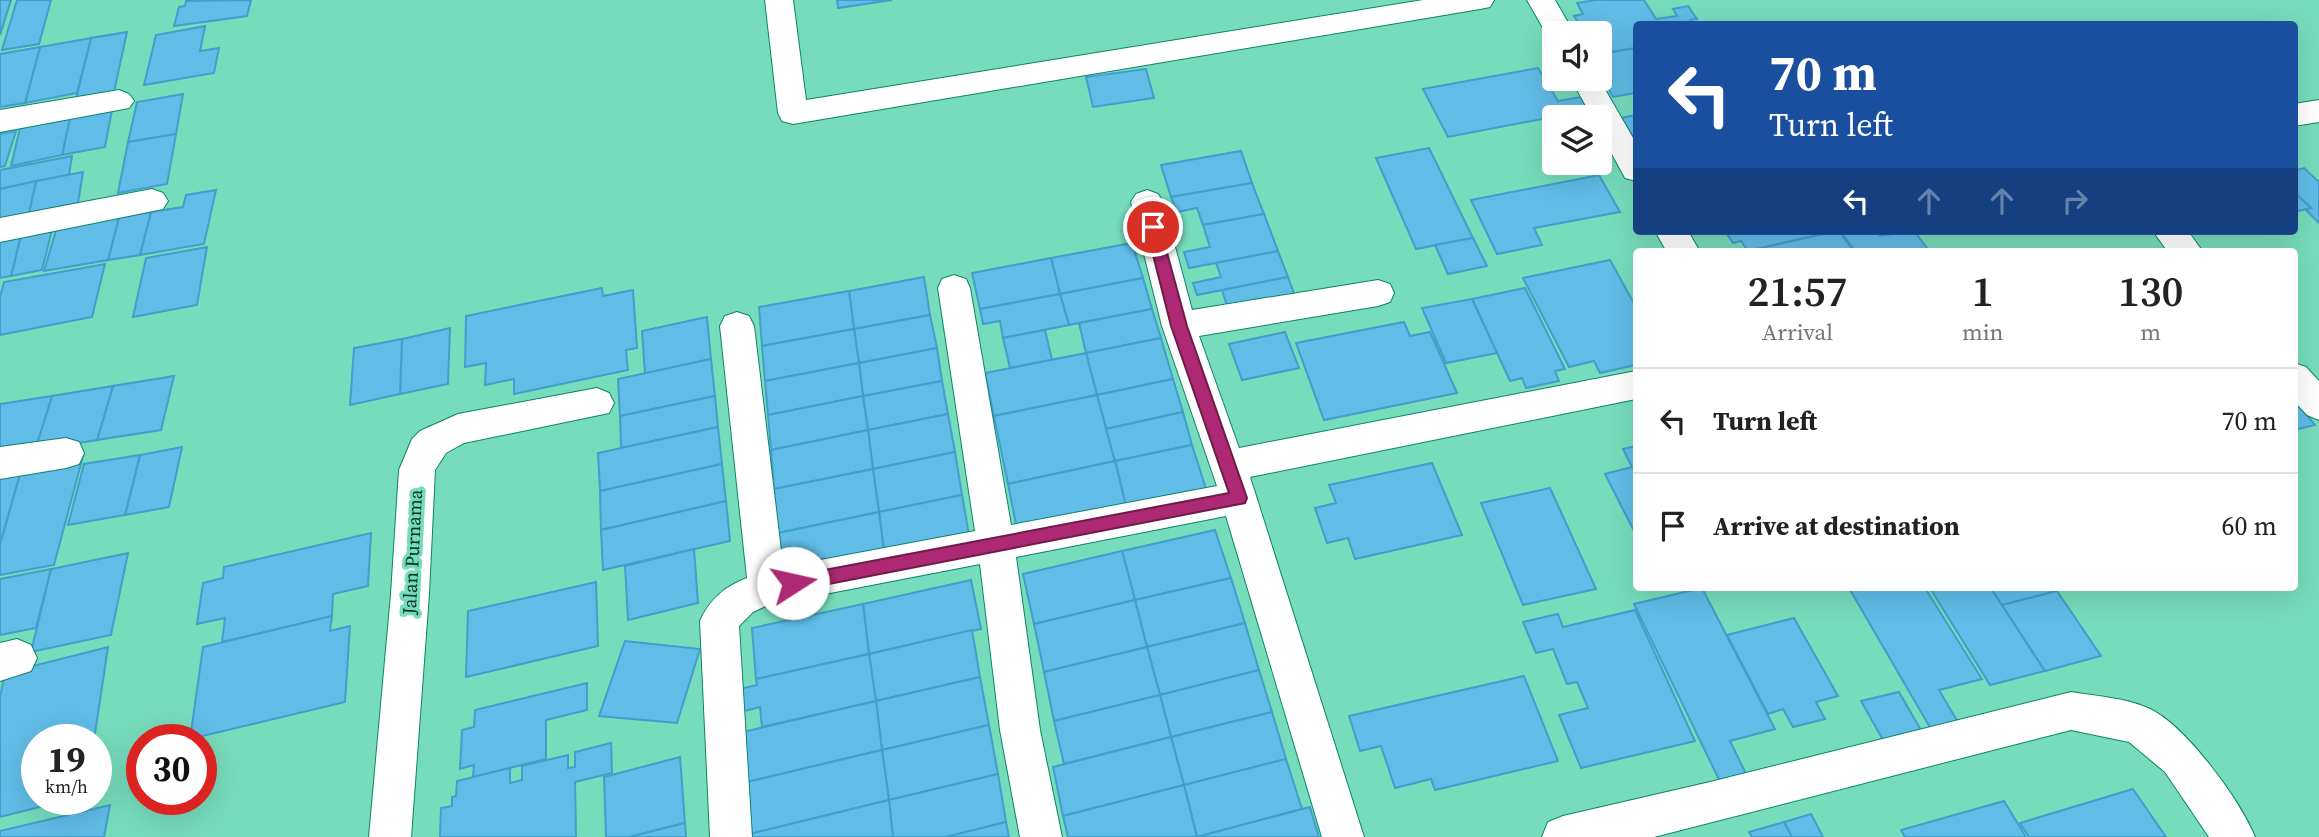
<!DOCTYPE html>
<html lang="en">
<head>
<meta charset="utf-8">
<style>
	body { margin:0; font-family:"Source Serif 4",serif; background:#f2f2f2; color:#222; height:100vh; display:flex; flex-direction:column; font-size:26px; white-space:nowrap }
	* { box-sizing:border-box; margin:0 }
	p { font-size:23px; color:#767676 }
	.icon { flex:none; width:38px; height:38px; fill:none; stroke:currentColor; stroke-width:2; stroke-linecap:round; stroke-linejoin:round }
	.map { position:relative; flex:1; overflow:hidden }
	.sheet { position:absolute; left:1633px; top:248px; width:665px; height:343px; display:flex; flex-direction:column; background:#fff; border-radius:7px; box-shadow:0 7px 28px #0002 }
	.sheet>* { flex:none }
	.top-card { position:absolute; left:1633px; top:21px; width:665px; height:214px; border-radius:7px; box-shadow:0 7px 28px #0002; background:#1a4fa0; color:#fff; overflow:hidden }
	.controls { position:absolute; left:1542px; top:21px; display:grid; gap:14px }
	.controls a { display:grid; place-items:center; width:70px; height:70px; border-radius:7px; background:#fff; box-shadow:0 7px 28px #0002; font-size:35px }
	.speed { position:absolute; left:21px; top:724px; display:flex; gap:14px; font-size:35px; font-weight:700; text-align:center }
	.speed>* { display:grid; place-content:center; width:91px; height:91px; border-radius:50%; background:#fff; box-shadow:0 7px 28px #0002; line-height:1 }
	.speed small { font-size:18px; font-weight:400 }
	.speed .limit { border:10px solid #d22; background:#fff; color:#111 }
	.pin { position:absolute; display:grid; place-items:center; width:60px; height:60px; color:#fff; margin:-30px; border:4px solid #fff; border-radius:50%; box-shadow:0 2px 7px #0007 }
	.me { position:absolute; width:77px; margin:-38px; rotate:80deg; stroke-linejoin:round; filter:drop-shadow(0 0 5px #0008) }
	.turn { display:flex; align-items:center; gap:24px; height:147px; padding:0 21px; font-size:32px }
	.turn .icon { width:91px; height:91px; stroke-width:2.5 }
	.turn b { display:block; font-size:49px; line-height:60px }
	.lanes { display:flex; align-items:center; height:66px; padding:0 21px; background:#0003; justify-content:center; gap:35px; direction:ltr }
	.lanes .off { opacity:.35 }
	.eta { display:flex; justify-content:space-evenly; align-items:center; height:119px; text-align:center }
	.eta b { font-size:42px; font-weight:600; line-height:49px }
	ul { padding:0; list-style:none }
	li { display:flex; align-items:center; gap:21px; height:105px; padding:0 21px; border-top:2px solid #e0e0e0 }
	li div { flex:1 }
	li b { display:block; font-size:26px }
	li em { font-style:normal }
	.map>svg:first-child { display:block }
</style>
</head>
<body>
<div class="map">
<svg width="2319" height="837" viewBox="0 0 2319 837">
	<rect width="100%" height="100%" fill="#77dcbc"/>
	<g fill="#61bce7" stroke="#429fc9" stroke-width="2">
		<path d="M0,0H11L0,35Z"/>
		<path d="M17,0H51L39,44L2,50Z"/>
		<path d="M251,0L247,16L174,26L179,7L185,6L186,1Z"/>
		<path d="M837,0H892L838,8Z"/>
		<path d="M1596,0H1644L1656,19L1677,16L1673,9L1688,6L1697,19L1690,20L1693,24H1636V48L1600,54V33H1584L1574,16L1583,14L1577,3Z"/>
		<path d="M205,26L200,51L219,48L214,73L144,85L156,35Z"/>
		<path d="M127,32L114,92L76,99L91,38Z"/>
		<path d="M91,38L77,93L25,103L40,47Z"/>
		<path d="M40,47L25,103L0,107V54Z"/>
		<path d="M1636,48V93L1613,97L1600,74V54Z"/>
		<path d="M1538,68L1558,101L1581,97L1589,110L1448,137L1423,89Z"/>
		<path d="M1146,69L1154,98L1093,107L1086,77Z"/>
		<path d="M183,94L176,134L128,142L137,102Z"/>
		<path d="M112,110L105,147L62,155L70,118Z"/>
		<path d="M1636,115V137H1633L1621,118Z"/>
		<path d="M70,118L62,155L11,166L20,128Z"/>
		<path d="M16,131L5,166L0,167V134Z"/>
		<path d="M176,134L167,184L118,193L128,142Z"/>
		<path d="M1429,148L1473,238L1416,249L1376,158Z"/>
		<path d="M1241,151L1252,183L1171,197L1161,165Z"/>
		<path d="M72,156L69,175L0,189V170Z"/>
		<path d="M2304,168L2319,182V223L2305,209L2311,208L2294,192V171Z"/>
		<path d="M83,172L78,203L29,213L36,181Z"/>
		<path d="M1599,175L1620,212L1534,228L1542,245L1497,254L1471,200Z"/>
		<path d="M36,181L29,213L0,219V189Z"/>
		<path d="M1252,183L1264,214L1203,225L1197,208L1177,212L1171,197Z"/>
		<path d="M216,190L204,244L140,255L151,212L183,207L186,195Z"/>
		<path d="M2294,192L2311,208L2294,212Z"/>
		<path d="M151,212L140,255L108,260L119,217Z"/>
		<path d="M1264,214L1278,251L1189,268L1184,252L1210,247L1203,225Z"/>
		<path d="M119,217L108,260L44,271L57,227Z"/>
		<path d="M52,230L42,270L11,276L21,235Z"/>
		<path d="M1725,231H1811L1814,236L1748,251L1741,241L1733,243Z"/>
		<path d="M1839,231L1854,252H1743L1814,236Z"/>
		<path d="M1840,231H1877L1880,236L1914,231L1930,252H1856Z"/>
		<path d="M21,235L11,276L0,278V239Z"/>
		<path d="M1473,238L1487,266L1448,274L1435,245Z"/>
		<path d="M1132,243L1143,278L1060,294L1051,258Z"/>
		<path d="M207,247L197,305L133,317L146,258Z"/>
		<path d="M1278,251L1288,277L1197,295L1193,283L1221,277L1216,263Z"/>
		<path d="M1051,258L1060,294L980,309L972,273Z"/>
		<path d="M1610,260L1636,307V365L1600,373L1594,361L1569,367L1523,278Z"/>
		<path d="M105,264L92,317L0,335V297L4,282Z"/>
		<path d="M924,277L930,315L854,329L849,291Z"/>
		<path d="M1288,277L1296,299L1229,312L1222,290Z"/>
		<path d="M1143,278L1152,309L1069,325L1060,294Z"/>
		<path d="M602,288L603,296L633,290L637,348L626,350L628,370L514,394V379L485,385L486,363L465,367L466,316Z"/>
		<path d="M1525,288L1565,369L1555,371L1559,381L1526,388L1522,378L1510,381L1472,299Z"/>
		<path d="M849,291L854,329L762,346L759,307Z"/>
		<path d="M1060,294L1069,325L1003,338L1000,321L983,324L980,309Z"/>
		<path d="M1472,299L1497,353L1446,363L1422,308Z"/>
		<path d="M1152,309L1161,338L1086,353L1079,323Z"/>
		<path d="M930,315L937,348L859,363L854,329Z"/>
		<path d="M707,317L711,359L645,374L642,331Z"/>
		<path d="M1404,322L1410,336L1430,332L1457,393L1324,420L1296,343Z"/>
		<path d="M450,328L448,384L400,394L402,339Z"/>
		<path d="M854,329L859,363L765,381L762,346Z"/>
		<path d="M1045,330L1052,360L1010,368L1003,338Z"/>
		<path d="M1285,332L1299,368L1242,380L1229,344Z"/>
		<path d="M1161,338L1173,379L1097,395L1086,353Z"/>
		<path d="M402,339L400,394L350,405L354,348Z"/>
		<path d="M937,348L942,381L863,396L859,363Z"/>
		<path d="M1086,353L1097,395L994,416L985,373Z"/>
		<path d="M711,359L715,396L620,416L618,379Z"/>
		<path d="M859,363L863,396L768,415L765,381Z"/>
		<path d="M174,376L161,430L97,440L113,386Z"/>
		<path d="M1173,379L1183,412L1106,429L1097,395Z"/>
		<path d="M942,381L948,414L868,430L863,396Z"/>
		<path d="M113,386L97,440L35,450L52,396Z"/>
		<path d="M1097,395L1115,461L1008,484L994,416Z"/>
		<path d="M52,396L35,450L0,456V404Z"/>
		<path d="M715,396L718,427L621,448L620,416Z"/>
		<path d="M863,396L868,430L771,450L768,415Z"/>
		<path d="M2294,400L2315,425L2294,430Z"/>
		<path d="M1183,412L1192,445L1115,461L1106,429Z"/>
		<path d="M948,414L955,452L873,469L868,430Z"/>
		<path d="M718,427L722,464L600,491L598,453Z"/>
		<path d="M868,430L873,469L774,489L771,450Z"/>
		<path d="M1192,445L1207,492L1127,510L1115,461Z"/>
		<path d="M1636,446V535L1605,474L1632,467L1623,449Z"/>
		<path d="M182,447L169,507L125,515L140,455Z"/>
		<path d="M955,452L962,495L879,512L873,469Z"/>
		<path d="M140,455L125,515L68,525L84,464Z"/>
		<path d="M83,456L54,565L0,575V544L22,467Z"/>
		<path d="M1115,461L1127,510L1018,534L1008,484Z"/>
		<path d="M1432,463L1462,535L1355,559L1348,538L1327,543L1315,508L1336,503L1329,485Z"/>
		<path d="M722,464L726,501L601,530L600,491Z"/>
		<path d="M22,467L0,544V471Z"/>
		<path d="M873,469L879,512L778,533L774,489Z"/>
		<path d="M1550,488L1596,589L1523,605L1481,503Z"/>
		<path d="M962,495L970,541L885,559L879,512Z"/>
		<path d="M726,501L730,541L603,570L601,530Z"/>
		<path d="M879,512L885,559L783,580L778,533Z"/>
		<path d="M1215,530L1231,578L1135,600L1122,551Z"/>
		<path d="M371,533L368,586L333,594L332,616L222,642L225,618L197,624L203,583L223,578L224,567Z"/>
		<path d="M694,549L698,603L628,620L625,566Z"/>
		<path d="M1122,551L1135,600L1034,624L1023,574Z"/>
		<path d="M128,553L111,635L31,652L51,569Z"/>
		<path d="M51,569L36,628L0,635V579Z"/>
		<path d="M1231,578L1245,623L1147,647L1135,600Z"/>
		<path d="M971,580L981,629L869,654L863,604Z"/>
		<path d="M596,582L598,646L466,677L468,611Z"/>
		<path d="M1702,588L1775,729L1730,741L1751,784L1724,790L1634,604Z"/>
		<path d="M1849,588H1925L1982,679L1939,690L1962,729L1935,736Z"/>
		<path d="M1930,588H1991L2045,671L1990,685Z"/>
		<path d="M1991,588H2055L2057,591L2002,605Z"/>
		<path d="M2057,591L2101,656L2045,671L2002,605Z"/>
		<path d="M1135,600L1147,647L1044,672L1034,624Z"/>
		<path d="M863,604L869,654L756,679L752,628Z"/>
		<path d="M1635,610L1695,741L1581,768L1559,715L1588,708L1577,682L1567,684L1553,649L1536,653L1523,622L1558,614L1563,627Z"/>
		<path d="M332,616L330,631L350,626L345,702L190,739L203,647Z"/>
		<path d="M1794,618L1838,696L1816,702L1825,719L1793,727L1783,709L1768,714L1727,635Z"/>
		<path d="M1245,623L1259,670L1160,695L1147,647Z"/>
		<path d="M972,630L980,677L876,701L869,654Z"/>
		<path d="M625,641L700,649L677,723L599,716Z"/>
		<path d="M108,647L94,740H37V800H67L0,817V697L5,673Z"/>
		<path d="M1147,647L1160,695L1054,721L1044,672Z"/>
		<path d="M869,654L876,701L762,727L760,707L737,713L735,690L757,685L756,679Z"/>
		<path d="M1259,670L1272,712L1171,737L1160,695Z"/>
		<path d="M1524,676L1558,761L1435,790L1431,779L1395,788L1381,746L1360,751L1349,716Z"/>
		<path d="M980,677L989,725L882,750L876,701Z"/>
		<path d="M587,683V710L546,720V759L473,777L474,765L460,769L462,730L474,727L475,710Z"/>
		<path d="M1899,692L1921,730L1883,740L1861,701Z"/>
		<path d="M1160,695L1171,737L1064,764L1054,721Z"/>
		<path d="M876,701L882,750L747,782L743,732Z"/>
		<path d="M1272,712L1286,759L1184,785L1171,737Z"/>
		<path d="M989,725L998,774L889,800L882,750Z"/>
		<path d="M1171,737L1184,785L1063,816L1053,767Z"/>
		<path d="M611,743L612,773L575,782L576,837H440L441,808L452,806V797L456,796L457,781L510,768V783L522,780V766L568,755V768L575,767V752Z"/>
		<path d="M882,750L889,800L750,834L747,782Z"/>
		<path d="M680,757L685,823L629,837H606L604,777Z"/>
		<path d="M1286,759L1302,809L1197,837L1184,785Z"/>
		<path d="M998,774L1006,822L946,837H893L889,800Z"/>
		<path d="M1184,785L1197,837H1068L1063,816Z"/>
		<path d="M2133,789L2166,837H2029L2020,823Z"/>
		<path d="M889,800L893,837H751L750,834Z"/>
		<path d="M2004,801L2026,837H1905L1901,830Z"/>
		<path d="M110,805L104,837H0V831Z"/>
		<path d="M1310,807L1319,837H1197Z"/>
		<path d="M1811,814L1823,837H1792L1784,822Z"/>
		<path d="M1006,822L1009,837H946Z"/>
		<path d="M1784,822L1792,837H1752L1749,832Z"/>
		<path d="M685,823L686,837H629Z"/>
	</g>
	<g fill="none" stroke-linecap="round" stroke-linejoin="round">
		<defs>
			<g id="street">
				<path d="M765,0H793L806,100L1423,0H1494L1490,7L1480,9L793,124L782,121L778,113Z"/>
				<path d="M1527,0H1555L1574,33H1554V41L1550,40Z"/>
				<path d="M1571,79H1599L1636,143V181L1625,178L1600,132V117H1592Z"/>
				<path d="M119,90L129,94L134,101L129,108L0,132V110Z"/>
				<path d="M2319,100V122L2294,126V104Z"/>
				<path d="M152,189L163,193L168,201L163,209L0,242V218Z"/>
				<path d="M1147,190L1158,194L1163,202L1192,310L1378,280L1390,284L1394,293L1390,302L1378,306L1199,336L1239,448L1636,371V399L1250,477L1364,837H1322L1226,516L1016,557L1040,730L1062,837H1020L1000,730L980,564L768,605L753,612L739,626L752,837H710L700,621C710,599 724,587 747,578L720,326L725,316L737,312L749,316L754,326L783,567L975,531L938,288L942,279L954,275L966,279L970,288L1011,525L1217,486L1162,326L1131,202L1136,194Z"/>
				<path d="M1655,231H1688L1700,252H1667Z"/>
				<path d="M2153,231H2188L2203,252H2168Z"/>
				<path d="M2294,363L2306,367L2319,381V420L2307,415L2294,401Z"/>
				<path d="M597,388L609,393L614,403L609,413L464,443L446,453L435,470L429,594L411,837H369L391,594L399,470L412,439L420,431L458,414Z"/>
				<path d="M66,438L79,442L84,453L79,464L66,468L0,479V447Z"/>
				<path d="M17,639L31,645L37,658L31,671L0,681V643Z"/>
				<path d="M2071,692C2096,696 2127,698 2150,709C2186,726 2240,800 2255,837H2209L2165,772L2129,742L2071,730L1654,837H1542L1548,822L1563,816L1710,782Z"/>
			</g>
		</defs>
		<use href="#street" stroke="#08866a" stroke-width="2"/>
		<use href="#street" fill="#fff" fill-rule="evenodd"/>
	</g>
	<path fill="#ad2973" stroke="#701b4b" stroke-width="2" d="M1153,221L1160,227L1187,326L1247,498L1245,503L793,591L787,589L784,583L787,578L793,576L1229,493L1171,326L1146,227Z"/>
	<g text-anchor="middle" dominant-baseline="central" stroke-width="7" stroke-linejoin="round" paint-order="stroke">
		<g font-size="19" fill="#033226" stroke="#77dcbc">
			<text transform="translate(412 552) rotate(-87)">Jalan Purnama</text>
		</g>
	</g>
</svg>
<div class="controls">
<a><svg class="icon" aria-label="sound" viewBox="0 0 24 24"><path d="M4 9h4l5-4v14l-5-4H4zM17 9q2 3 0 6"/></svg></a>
<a><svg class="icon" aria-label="layers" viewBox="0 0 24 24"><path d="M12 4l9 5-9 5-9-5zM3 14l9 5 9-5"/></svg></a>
</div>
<div class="speed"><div>19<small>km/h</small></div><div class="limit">30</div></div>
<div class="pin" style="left:1153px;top:227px;background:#d93025"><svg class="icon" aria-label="arrive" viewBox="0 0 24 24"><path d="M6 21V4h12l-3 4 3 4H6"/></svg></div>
<svg class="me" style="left:793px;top:583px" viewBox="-20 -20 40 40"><circle r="19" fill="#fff"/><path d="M0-13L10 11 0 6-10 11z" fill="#ad2973"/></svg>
<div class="top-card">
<div class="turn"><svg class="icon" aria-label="left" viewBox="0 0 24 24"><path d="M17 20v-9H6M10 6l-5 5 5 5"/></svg><div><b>70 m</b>Turn left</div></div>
<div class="lanes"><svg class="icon" aria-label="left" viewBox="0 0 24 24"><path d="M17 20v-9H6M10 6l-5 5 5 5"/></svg><svg class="icon off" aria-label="ahead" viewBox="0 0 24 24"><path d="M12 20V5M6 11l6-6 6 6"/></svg><svg class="icon off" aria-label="ahead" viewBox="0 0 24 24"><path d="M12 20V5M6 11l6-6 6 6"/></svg><svg class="icon off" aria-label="right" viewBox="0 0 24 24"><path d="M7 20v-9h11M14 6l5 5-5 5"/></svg></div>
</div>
<section class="sheet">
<div class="eta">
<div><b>21:57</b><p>Arrival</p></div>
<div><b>1</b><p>min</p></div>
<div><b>130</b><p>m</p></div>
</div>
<ul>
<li><svg class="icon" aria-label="left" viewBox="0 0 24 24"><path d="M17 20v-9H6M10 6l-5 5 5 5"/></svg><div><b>Turn left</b></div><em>70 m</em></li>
<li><svg class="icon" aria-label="arrive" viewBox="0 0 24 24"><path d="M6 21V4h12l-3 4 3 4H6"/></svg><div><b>Arrive at destination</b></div><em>60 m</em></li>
</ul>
</section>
</div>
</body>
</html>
